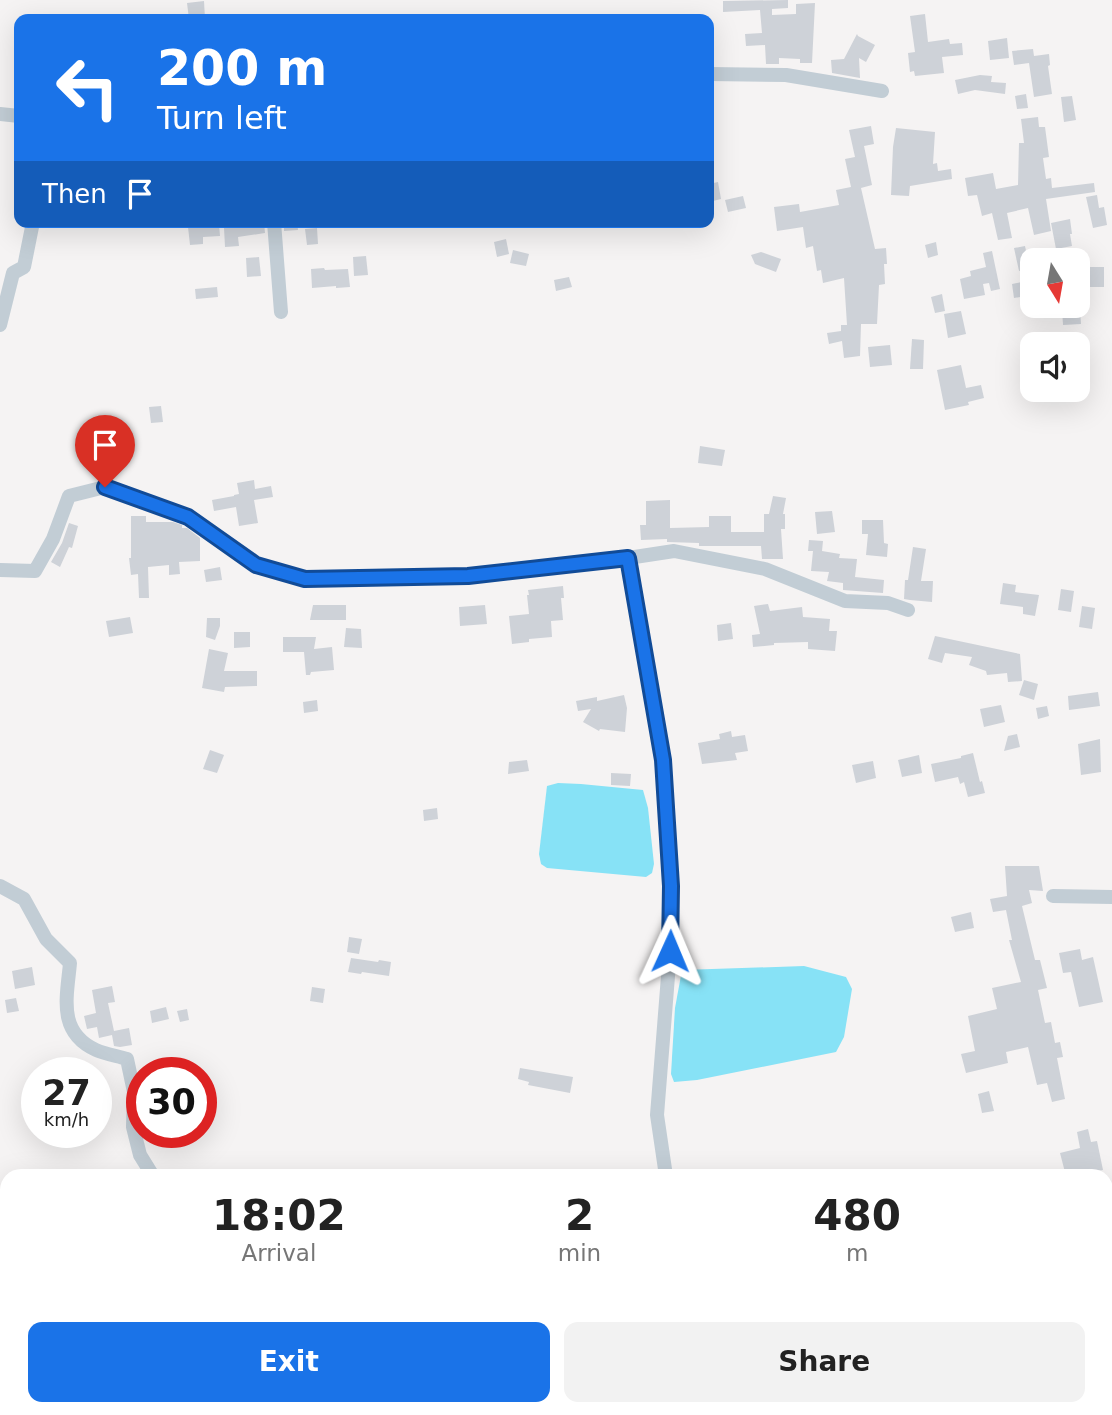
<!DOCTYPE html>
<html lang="en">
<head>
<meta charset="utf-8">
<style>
	body { margin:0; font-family:"DejaVu Sans",sans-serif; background:#f2f2f2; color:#222; height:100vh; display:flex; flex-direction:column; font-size:26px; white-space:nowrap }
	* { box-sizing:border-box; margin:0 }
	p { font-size:23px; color:#767676 }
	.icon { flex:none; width:38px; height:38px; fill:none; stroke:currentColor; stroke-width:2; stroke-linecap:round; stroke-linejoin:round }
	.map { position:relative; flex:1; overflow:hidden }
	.sheet { position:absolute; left:0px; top:1169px; width:1113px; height:247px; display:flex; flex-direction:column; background:#fff; border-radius:21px 21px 0 0; box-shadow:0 7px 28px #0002 }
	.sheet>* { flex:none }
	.guide { position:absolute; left:14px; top:14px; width:700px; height:214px; border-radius:14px; box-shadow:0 7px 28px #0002; background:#1a73e8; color:#fff; overflow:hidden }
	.needle { width:46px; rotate:169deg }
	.controls { position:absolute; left:1020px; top:248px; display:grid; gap:14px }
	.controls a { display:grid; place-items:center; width:70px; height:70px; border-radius:14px; background:#fff; box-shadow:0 7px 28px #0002; font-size:35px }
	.speed { position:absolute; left:21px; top:1057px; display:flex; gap:14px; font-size:35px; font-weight:700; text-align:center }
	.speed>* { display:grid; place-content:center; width:91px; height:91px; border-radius:50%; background:#fff; box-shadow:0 7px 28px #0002; line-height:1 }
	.speed small { font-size:18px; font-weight:400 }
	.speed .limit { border:10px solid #d22; background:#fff; color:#111 }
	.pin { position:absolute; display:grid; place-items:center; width:60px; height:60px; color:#fff; margin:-72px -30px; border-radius:50% 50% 50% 0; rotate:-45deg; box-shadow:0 0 7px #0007 }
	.pin .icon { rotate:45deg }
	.me { position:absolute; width:77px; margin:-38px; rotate:1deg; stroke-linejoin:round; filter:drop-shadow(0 0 5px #0008) }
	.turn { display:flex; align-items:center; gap:24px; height:147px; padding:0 28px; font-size:32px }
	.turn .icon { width:91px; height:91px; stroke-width:2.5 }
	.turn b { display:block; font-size:49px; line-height:60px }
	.then { display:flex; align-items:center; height:66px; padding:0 28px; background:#0003; gap:14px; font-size:26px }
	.eta { display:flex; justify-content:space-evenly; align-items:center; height:119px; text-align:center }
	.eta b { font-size:42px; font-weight:700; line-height:49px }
	.action { display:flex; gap:14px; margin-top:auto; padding:14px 28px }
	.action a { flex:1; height:80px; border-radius:14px; background:#1a73e8; color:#fff; font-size:28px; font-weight:700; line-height:80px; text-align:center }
	.action a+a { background:#f2f2f2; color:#222 }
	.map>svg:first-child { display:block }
</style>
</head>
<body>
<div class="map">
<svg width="1112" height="1415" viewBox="0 0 1112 1415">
	<rect width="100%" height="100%" fill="#f5f3f3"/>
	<g fill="#87e2f6">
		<path d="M558,783L581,784L643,790L648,808L654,864L652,873L646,877L547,868L541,864L539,854L547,786Z"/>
		<path d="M804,966L846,977L852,989L844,1037L836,1052L697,1080L674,1082L671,1074L675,1008L682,970Z"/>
	</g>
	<g fill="#ced2d8">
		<path d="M788,0V8L772,9V15L796,14V4L815,3L812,63H800V59L779,58V64H766L765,45L746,46L745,34L762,33L760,10L723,12V1Z"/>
		<path d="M204,1L205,19H189L187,3Z"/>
		<path d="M925,14L928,42L949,39L950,44L962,43L963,55L942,57L944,73L915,76L914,71L910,72L908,53L915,52L910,16Z"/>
		<path d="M857,34L858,36L875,45L866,62L859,58L860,78L832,73L831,60L844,59Z"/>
		<path d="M1007,38L1009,58L990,60L988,41Z"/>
		<path d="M1033,49L1034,56L1049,54L1050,65L1048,66L1052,94L1034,97L1029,63L1014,65L1012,51Z"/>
		<path d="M980,75L992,76L991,82L1006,83L1005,94L975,90L958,94L955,80Z"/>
		<path d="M1026,94L1028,108L1017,109L1015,96Z"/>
		<path d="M1072,96L1076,120L1064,122L1061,97Z"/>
		<path d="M1038,117L1039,127H1045L1049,157L1043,158L1046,179L1051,178L1052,188L1094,183L1095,192L1046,199L1051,231L1034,235L1028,208L1007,213L1012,238L998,240L992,213L982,216L977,195L968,196L965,178L993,173L996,189L1018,185L1019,143H1024L1021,119Z"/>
		<path d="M871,126L874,144L864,146L872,185L861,188L875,249L886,248L887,264H884L885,284L879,285L877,324H861L860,356L844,358L842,341L829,344L827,333L841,331V325H847L844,278L823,283L821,270L817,271L813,246L806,248L803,227L777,231L774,207L799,204L800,212L839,205L836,190L851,187L845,159L855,157L849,130Z"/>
		<path d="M896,128L935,132L933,164L937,163L938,171L951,169L952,179L910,186L909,196L891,195L893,147Z"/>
		<path d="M718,182L721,199L709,202V184Z"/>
		<path d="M1097,195L1099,208L1104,207L1107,225L1093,228L1086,197Z"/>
		<path d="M743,196L746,208L728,212L725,200Z"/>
		<path d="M1070,219L1072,234H1070L1072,246L1056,249L1051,223Z"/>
		<path d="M240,222H264L265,233L238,237L239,246L225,247L224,228L240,227Z"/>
		<path d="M284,222H297L298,230L284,231Z"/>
		<path d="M219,224L220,236L203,237V244L190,245L188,227Z"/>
		<path d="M317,228L318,244L307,245L305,229Z"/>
		<path d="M506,239L509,254L497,257L494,242Z"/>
		<path d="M936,242L938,255L928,258L925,245Z"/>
		<path d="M1025,246L1030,269L1019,271L1014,248Z"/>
		<path d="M513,250L529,254L526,266L510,263Z"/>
		<path d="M992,251L1000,289L991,291L989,283L983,284L985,295L964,299L960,279L971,276L970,271L986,267L983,253Z"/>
		<path d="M761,252L781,259L776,272L755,264L751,255Z"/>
		<path d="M366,256L368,275L354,276L353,257Z"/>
		<path d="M259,257L261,276L247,277L246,258Z"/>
		<rect x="1085" y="267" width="19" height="20"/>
		<path d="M324,268L325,270L348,269L350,287L336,288V286L312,288L311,269Z"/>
		<path d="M569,277L572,287L556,291L554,280Z"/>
		<path d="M1031,280L1032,295L1014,298L1012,284Z"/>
		<path d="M217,287L218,297L196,299L195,289Z"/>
		<path d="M942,294L945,311L935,313L931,297Z"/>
		<path d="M1080,308L1081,324L1063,325L1062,309Z"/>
		<path d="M961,311L966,334L948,338L944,314Z"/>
		<path d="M912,339L924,340L923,369H910Z"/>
		<path d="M890,345L892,365L870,367L868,347Z"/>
		<path d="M961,365L966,388L981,385L984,398L968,402L969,405L945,410L937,370Z"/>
		<path d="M161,406L163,422L151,423L149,407Z"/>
		<path d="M700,446L725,450L722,466L698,463Z"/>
		<path d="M254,480L255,489L271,486L273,497L254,500L258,523L239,526L236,507L214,511L212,500L234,496V495L239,494L237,483Z"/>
		<path d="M773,496L786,498L783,514H785V529H781L783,559H762L761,546H699V543L667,542V539L641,540L640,525H646V501L670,500V528L709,527V516H731V532H764V514H769Z"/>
		<path d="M832,511L835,532L817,534L815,512Z"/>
		<path d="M131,516H146V522H173L182,525V528H187L200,538V561L179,562L180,574L169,575V565L148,567L149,598H139L138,574L131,575L129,558H131Z"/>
		<path d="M862,520H883L884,543L888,544L887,557L866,555L868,534H862Z"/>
		<path d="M69,523L78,526L72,548L69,547L60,567L51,562L62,543Z"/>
		<path d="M809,540L823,541L822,551L840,554L839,558L857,559L855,577L884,580L883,593L843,590V583L827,581L829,572L811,571L813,551H808Z"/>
		<path d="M913,547L926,549L921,581H933L932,602L910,600L904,599L905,580H908Z"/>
		<path d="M220,567L222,580L206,582L204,570Z"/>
		<path d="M1003,583L1016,585L1015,592L1039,595L1035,616L1023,614V607L1000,604Z"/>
		<path d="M563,586L564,598H561L563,620L551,621L552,637L529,639V642L512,644L509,616L529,614L527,595H529L528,590Z"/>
		<path d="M1061,589L1074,591L1071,612L1058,610Z"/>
		<path d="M768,604L770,611L802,607L803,617L830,619L829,631H837L835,651L808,649V642L774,643V645L753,647L752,635L760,634L754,606Z"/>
		<path d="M313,605H346V620H310Z"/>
		<path d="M485,605L487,624L460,626L459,607Z"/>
		<path d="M1082,606L1095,608L1092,629L1079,627Z"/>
		<path d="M130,617L133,633L109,637L106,621Z"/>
		<path d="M207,618H220V626L215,640L206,637Z"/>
		<path d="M731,623L733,639L718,641L717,625Z"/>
		<path d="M346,628L361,629L362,648L344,647Z"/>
		<path d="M234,632H250V647L234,648Z"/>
		<path d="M935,636L1020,654L1022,681L1008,682L1007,673L987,675L986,671L969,665L972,657L945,653L942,663L928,659Z"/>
		<path d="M283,637H316L314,649L332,647L334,670L311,672L310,675H306L304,652H283Z"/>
		<path d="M209,649L228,653L224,671H257V686L225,687L224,692L202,688Z"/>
		<path d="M1024,680L1038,684L1034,700L1019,695Z"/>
		<path d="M1098,692L1100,706L1069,710L1068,696Z"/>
		<path d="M624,695L627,708L625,732L600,729L599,731L583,722L591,709L578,711L576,701L597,697V701Z"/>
		<path d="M317,700L318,711L304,713L303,702Z"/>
		<path d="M1001,705L1005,722L984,727L980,709Z"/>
		<path d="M1047,706L1049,716L1038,719L1036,708Z"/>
		<path d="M731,731L732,737L745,735L748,751L735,753L737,760L702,764L698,743L720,739L719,734Z"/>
		<path d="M1017,734L1020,747L1004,751L1008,736Z"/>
		<path d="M1100,739L1101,772L1081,775L1078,744Z"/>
		<path d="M210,750L224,755L217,773L203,769Z"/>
		<path d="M973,753L980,782L982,781L985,793L968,797L964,782L960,784L958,777L935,782L931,764L961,758V756Z"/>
		<path d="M919,755L922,773L902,777L898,760Z"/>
		<path d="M527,760L529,771L508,774L509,762Z"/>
		<path d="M873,761L876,778L856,783L852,765Z"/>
		<path d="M611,773L631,774L630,786L611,785Z"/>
		<path d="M437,808L438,819L424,821L423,810Z"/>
		<path d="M1005,866H1039L1043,891L1029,890L1032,903L1022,906L1035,960H1040L1047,988L1038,990L1045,1023L1051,1022L1055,1043L1060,1042L1063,1057L1057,1058L1065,1099L1052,1102L1047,1083L1037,1085L1028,1047L1006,1052L1008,1063L966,1073L961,1054L975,1051L968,1016L997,1009L992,988L1021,982L1009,940H1012L1006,910L993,912L990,899L1007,896Z"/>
		<path d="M971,912L974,928L955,932L951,917Z"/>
		<path d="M349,937L362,939L359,954L347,952Z"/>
		<path d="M1080,949L1082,960L1093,957L1103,1002L1079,1007L1071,972L1063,973L1059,953Z"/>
		<path d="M351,958L378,962L379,960L391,962L389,976L362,972L361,974L348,972Z"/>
		<path d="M32,967L35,985L15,989L12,971Z"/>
		<path d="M112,986L115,1002L108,1003L114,1031L129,1028L132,1045L120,1047L114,1046L112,1035L99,1038L97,1027L87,1029L84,1016L96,1013L92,990Z"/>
		<path d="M312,987L325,989L323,1003L310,1001Z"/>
		<path d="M16,998L19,1011L7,1013L5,1000Z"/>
		<path d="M166,1007L169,1019L152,1023L150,1011Z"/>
		<path d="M187,1009L189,1020L180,1022L177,1011Z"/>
		<path d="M520,1068L573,1077L570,1093L528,1085L529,1082L518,1079Z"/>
		<path d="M989,1091L994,1111L982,1113L978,1094Z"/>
		<path d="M1088,1129L1091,1142L1097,1141L1103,1170L1081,1174V1176H1066L1060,1153L1080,1148L1077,1132Z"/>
	</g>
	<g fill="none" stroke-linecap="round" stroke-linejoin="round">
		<g stroke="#c2cdd5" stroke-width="14">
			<path d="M709,74L786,75L882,91"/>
			<path d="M0,114L19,116"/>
			<path d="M274,222L281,312"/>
			<path d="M0,325L13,273L24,267L33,222"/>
			<path d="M0,570L35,571L53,539L69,496L105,487L188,517L256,565L305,579L468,576L628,558"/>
			<path d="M0,886L24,899L46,939L70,963C67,997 57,1032 96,1050C105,1054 117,1056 127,1059L134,1092L133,1127L140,1155L153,1176"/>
			<path d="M1053,896L1112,897"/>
			<path d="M666,1176L657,1115L670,951L671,886L663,760L628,558L674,551L765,569L845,601L888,603L908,610"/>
			<path d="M1106,1193H1112"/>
			<path d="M1106,1357L1112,1355"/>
			<path d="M287,1409V1415"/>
			<path d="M1083,1409L1085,1415"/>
			<path d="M669,1415V1409"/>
			<path d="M745,1415L848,1409"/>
		</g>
	</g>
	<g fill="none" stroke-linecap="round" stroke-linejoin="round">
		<defs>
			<path id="route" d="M105,487L188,517L256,565L305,579L468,576L628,558L663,760L671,886L670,951"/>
		</defs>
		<use href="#route" stroke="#114b97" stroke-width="18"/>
		<use href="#route" stroke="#1a73e8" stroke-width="12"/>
	</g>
</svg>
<div class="controls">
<a><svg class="needle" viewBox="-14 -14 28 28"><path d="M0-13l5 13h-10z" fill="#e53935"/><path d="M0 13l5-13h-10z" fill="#767676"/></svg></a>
<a><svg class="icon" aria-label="sound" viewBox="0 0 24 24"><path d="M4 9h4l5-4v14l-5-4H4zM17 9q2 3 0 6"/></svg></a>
</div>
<div class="speed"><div>27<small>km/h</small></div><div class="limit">30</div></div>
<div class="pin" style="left:105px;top:487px;background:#d93025"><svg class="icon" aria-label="arrive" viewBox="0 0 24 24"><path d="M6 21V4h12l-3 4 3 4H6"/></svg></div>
<svg class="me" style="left:670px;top:951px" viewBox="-20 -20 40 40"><path d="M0-17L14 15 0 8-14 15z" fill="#1a73e8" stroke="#fff" stroke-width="4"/></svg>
<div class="guide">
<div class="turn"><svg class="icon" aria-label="left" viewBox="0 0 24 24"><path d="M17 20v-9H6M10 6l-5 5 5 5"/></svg><div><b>200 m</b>Turn left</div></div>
<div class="then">Then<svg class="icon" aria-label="arrive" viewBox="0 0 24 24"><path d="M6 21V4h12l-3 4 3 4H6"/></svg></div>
</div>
<section class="sheet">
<div class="eta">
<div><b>18:02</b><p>Arrival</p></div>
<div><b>2</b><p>min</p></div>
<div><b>480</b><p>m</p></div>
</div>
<div class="action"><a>Exit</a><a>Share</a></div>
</section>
</div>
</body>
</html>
